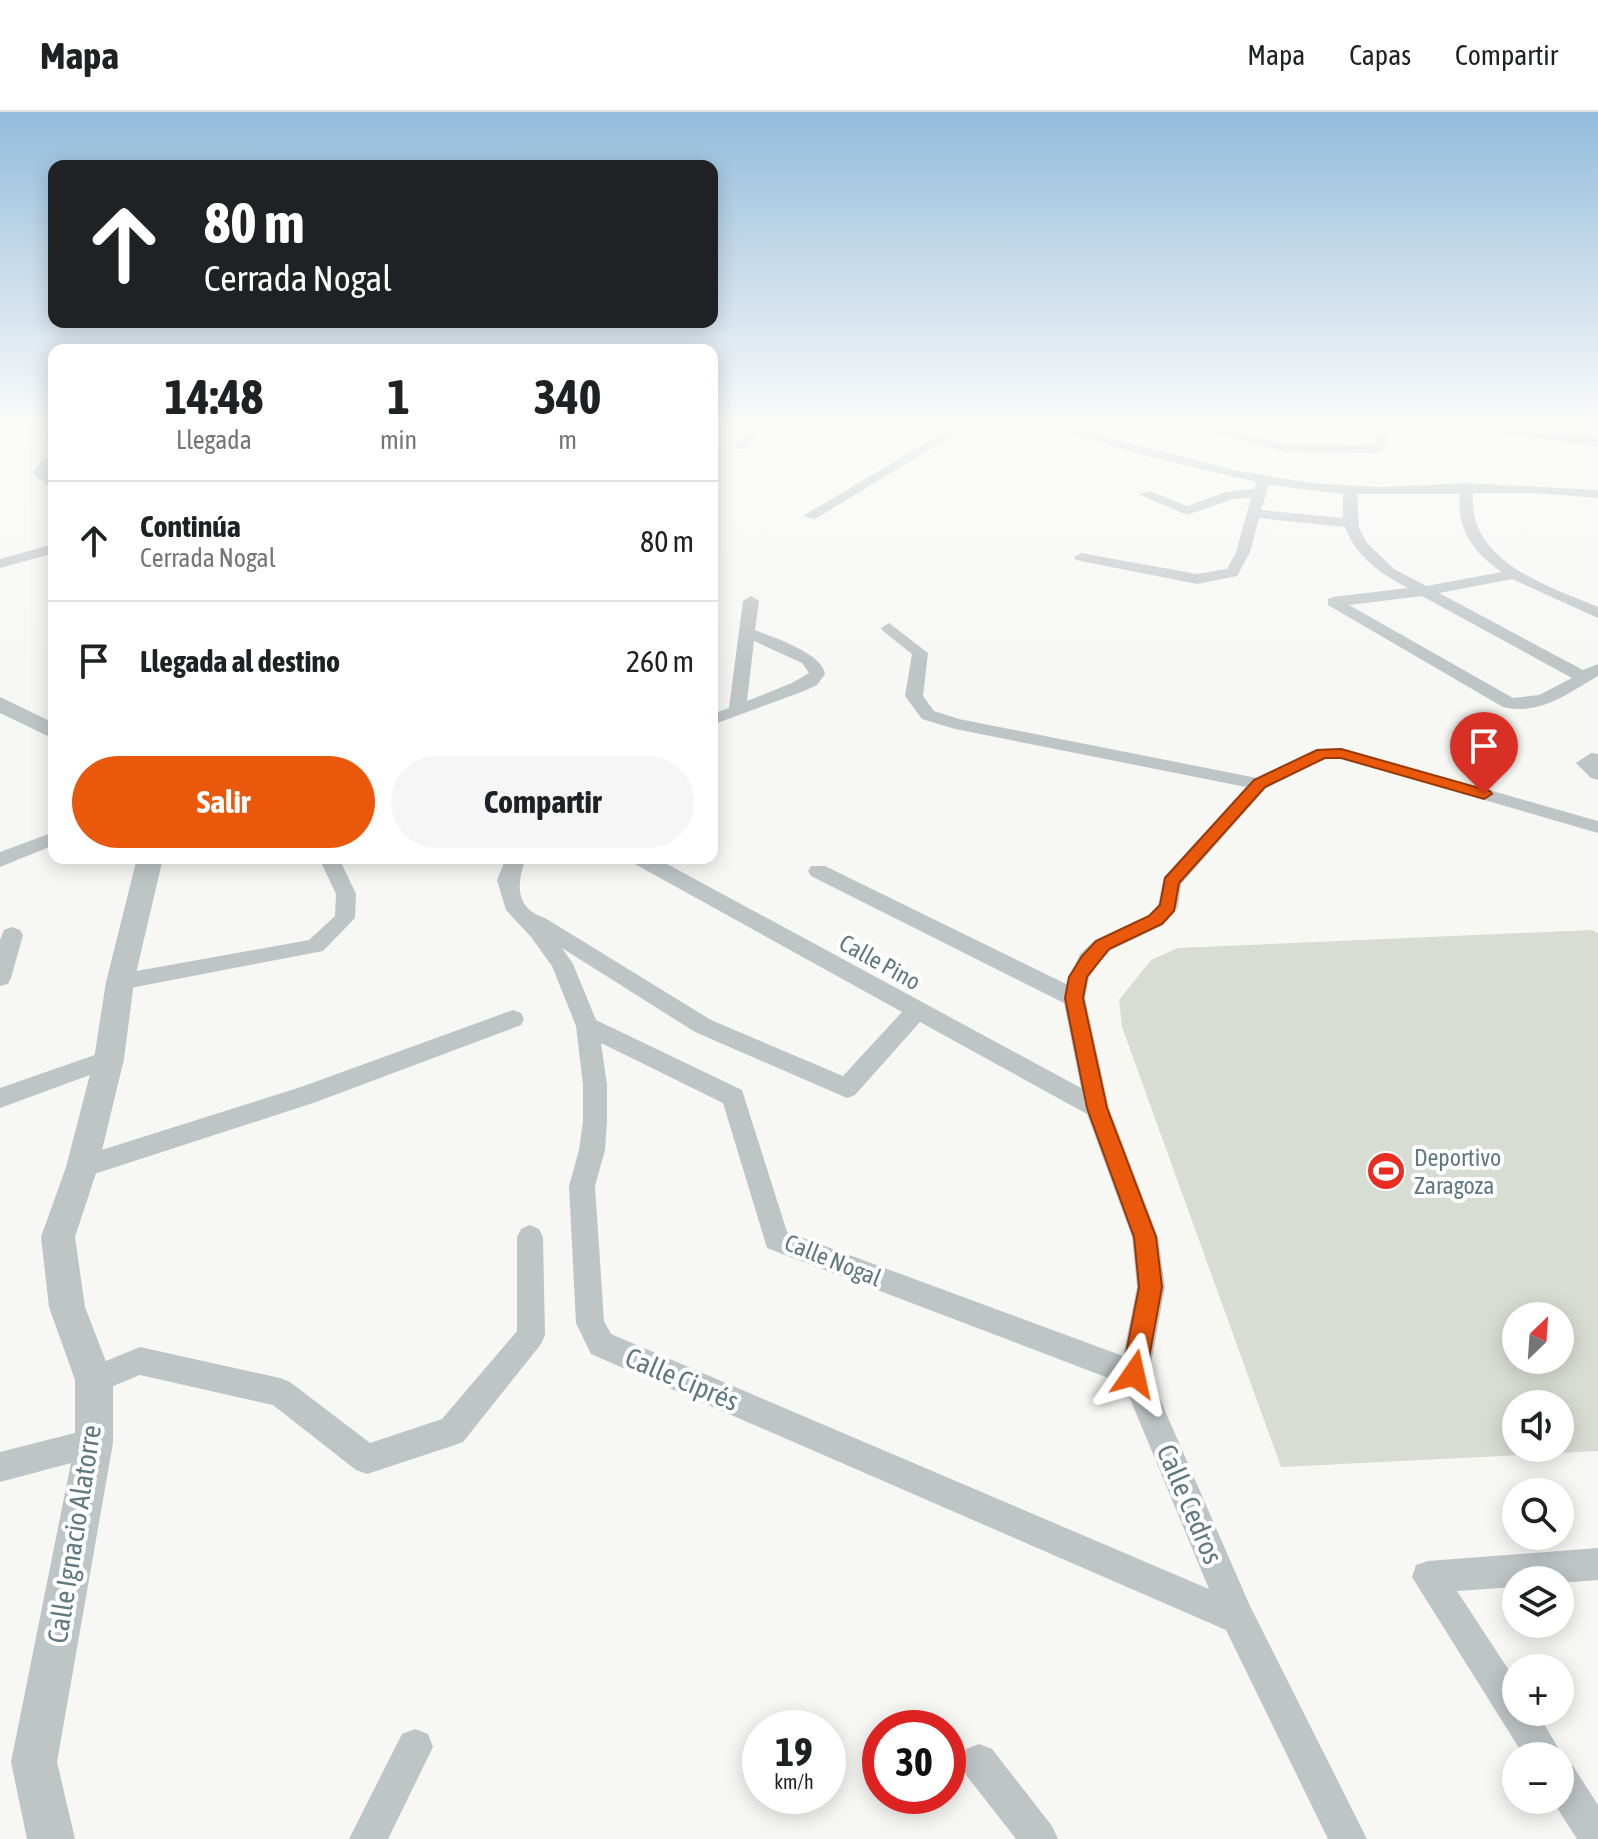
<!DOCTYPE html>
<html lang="es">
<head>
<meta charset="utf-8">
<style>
	body { margin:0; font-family:"Asap Condensed",sans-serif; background:#f6f6f6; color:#202124; height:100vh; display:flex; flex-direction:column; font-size:30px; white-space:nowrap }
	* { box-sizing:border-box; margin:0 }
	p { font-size:26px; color:#757577 }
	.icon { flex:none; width:44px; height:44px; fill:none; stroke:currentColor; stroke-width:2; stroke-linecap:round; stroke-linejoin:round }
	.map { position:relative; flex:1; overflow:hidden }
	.sheet { position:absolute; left:48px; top:232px; width:670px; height:520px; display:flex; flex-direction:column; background:#fff; border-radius:16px; box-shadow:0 4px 20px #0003 }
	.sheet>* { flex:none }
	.hud { position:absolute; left:48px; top:48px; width:670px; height:168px; border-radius:16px; box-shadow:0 4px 20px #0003; background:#202124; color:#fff; overflow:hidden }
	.needle { width:52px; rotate:25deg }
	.controls { position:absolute; left:1502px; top:1190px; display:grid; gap:16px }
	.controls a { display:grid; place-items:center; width:72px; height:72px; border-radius:50%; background:#fff; box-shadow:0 4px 20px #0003; font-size:40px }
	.speed { position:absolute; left:742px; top:1598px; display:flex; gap:16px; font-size:40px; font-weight:700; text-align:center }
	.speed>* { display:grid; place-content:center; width:104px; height:104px; border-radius:50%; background:#fff; box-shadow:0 4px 20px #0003; line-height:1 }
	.speed small { font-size:20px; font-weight:400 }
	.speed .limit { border:12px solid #d22; background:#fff; color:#111 }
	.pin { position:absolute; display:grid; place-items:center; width:68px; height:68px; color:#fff; margin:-82px -34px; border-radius:50% 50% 50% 0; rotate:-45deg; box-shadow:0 0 8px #0007 }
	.pin .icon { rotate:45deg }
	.me { position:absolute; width:88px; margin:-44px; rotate:11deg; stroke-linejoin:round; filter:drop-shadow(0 0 6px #0008) }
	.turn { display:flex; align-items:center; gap:28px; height:168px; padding:0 24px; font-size:36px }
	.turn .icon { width:104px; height:104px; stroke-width:2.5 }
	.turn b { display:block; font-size:56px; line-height:68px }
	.eta { display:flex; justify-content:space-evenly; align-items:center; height:136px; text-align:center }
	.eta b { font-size:48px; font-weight:700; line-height:56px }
	.primary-button { display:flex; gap:16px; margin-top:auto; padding:16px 24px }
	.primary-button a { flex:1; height:92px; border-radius:48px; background:#ea580c; color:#fff; font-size:32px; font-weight:700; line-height:92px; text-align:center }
	.primary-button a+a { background:#f6f6f6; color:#202124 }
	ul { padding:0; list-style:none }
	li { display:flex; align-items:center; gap:24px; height:120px; padding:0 24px; border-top:2px solid #e0e0e0 }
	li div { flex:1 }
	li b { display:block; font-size:30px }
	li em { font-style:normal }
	header { display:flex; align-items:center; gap:48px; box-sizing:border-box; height:112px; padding:0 40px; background:#fff; border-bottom:2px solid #e0e0e0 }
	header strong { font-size:38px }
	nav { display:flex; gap:44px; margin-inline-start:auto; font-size:28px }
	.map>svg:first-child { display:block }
</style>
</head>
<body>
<header>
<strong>Mapa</strong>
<nav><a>Mapa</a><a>Capas</a><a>Compartir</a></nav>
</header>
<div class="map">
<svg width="1598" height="1727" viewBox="0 0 1598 1727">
	<rect width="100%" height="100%" fill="#f7f7f4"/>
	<path fill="#d8ddd3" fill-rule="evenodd" d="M1592,818L1598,821V1339L1281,1355L1122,915L1119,888L1151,848L1178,836ZM1516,1204H1560V1248H1516ZM1516,1292H1560V1336H1516Z"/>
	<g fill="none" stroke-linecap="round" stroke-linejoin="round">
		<g fill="#bec5c7" fill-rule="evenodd">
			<path d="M753,313H765L745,337H737L735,334Z"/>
			<path d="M956,313H970L815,407L803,404Z"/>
			<path d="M1040,313H1059L1234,358L1310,371L1380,375L1467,371L1598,378V386L1536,381H1473C1467,449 1547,474 1598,495V506L1512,467L1439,481L1583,558L1598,552V564C1568,581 1540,604 1503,595L1328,493V487L1333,485L1408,476C1381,462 1356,445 1345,415L1259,406L1250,440L1237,464L1197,472L1076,448L1074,445L1081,441L1197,462L1227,457L1236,440L1251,386L1233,387L1187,403L1138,382L1150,379L1187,394L1226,380L1254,377L1257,370L1154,346ZM1269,373L1343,382V406L1261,398ZM1357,382H1460C1456,416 1473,441 1502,460L1426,474L1394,457L1367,431L1359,416ZM1422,484L1572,566L1539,583L1513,586L1349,493Z"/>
			<path d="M1185,313H1204L1285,332L1373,333L1379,313H1391L1384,337L1378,341L1285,340Z"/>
			<path d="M48,345L54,348L47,361L54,367V378L33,362L43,346Z"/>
			<path d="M54,432V441L0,456V447Z"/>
			<path d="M751,484L759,489L755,518C774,526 822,541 825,562L817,573L804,579L712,613V602L729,596L743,489ZM754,529L802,551L809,561L792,571L747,589Z"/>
			<path d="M889,511L928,541L923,584L934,599L959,607L1257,666L1317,637L1341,636L1598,709V721L1340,646H1326L1266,676L1181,772L1178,795L1163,813L1111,838L1096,854L1089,865L1085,886L1109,996L1158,1125L1165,1175L1149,1262L1250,1494L1367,1727H1328L1226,1518L591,1242L576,1211L569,1074L579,1038L583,1009V973L576,914L552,854L531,825L506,798L497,768L506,746H526C516,772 515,797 545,806L711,908L843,964L902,900L633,751L630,746H656L1081,976L1064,891L811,764L808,759L811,754H825L1066,872L1080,842L1095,828L1149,803L1158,793L1164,765L1246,675L955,617L922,607L905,584L912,542L883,519L881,516ZM562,836L695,920L847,986L855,983L920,910L1087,1002L1132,1125L1137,1175L1123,1244L787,1120L742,978L596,908L573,852ZM601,931L723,991L767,1136L1124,1272L1209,1477L611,1222L604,1209L595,1074L605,1038L607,1009V973Z"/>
			<path d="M1591,641L1598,642V668L1591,666L1576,651Z"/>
			<path d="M54,720V733L0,755V740Z"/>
			<path d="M319,746H339L356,782L355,806L323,839L120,878L112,876L109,870L112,864L120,862L309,828L335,804L336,782Z"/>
			<path d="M12,815L20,818L23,823L11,866L8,872L0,874V828L4,818Z"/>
			<path d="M513,898L521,901L524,907L521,913L316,990L82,1066L73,1063L69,1055L73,1047L301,975Z"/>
			<path d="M109,938L117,941L121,947L117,953L0,996V976Z"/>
			<path d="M530,1113L539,1117L543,1125L545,1223L541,1232L463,1330L452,1334L367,1362L356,1358L273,1293L140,1263L94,1282L84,1278L79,1268L84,1258L140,1235L280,1266L290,1270L370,1331L442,1307L517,1219V1125L521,1117Z"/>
			<path d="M94,1316L105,1320L109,1331L105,1342L0,1370V1340Z"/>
			<path d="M1598,1436V1468L1560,1471V1468H1516V1475L1457,1479L1516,1569V1600H1537L1563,1644L1561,1649L1573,1654L1598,1693V1727H1577L1552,1688H1560V1644H1524L1412,1465L1416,1453L1428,1449Z"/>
			<path d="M415,1617L428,1622L433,1635L388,1727H349L402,1622Z"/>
			<path d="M979,1632L992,1637L1052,1714L1058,1727H1016L966,1663L961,1650L966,1637Z"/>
		</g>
		<g fill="#bec5c7" fill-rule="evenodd">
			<path d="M1468,313H1507L1598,325V335L1476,318Z"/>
			<path d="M0,585L54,611V627L0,601Z"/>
			<path d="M137,746H163L134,870L124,947L98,1055L75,1125L85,1195L113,1268V1331L57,1650L75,1727H27L11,1650L75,1331V1268L49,1195L41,1125L66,1055L94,947L106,870Z"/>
		</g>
	</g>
	<linearGradient id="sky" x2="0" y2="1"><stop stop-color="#93bcdb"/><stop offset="0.56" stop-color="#fbfbfa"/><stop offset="1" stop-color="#fbfbfa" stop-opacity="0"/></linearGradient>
	<rect width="1598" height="554" fill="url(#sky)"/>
	<path fill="#ea580c" stroke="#983908" stroke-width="2" d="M1341,637L1490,679L1492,682L1484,687L1341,646H1325L1265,675L1179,771L1174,799L1162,812L1109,837L1087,865L1083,886L1107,996L1156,1125L1162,1175L1146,1262L1143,1270L1134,1274L1126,1270L1122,1262L1139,1175L1134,1125L1087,996L1065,886L1069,865L1082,844L1096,829L1149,804L1160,793L1165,766L1254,668L1317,638Z"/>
	<defs>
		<symbol id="stadium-disc" viewBox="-11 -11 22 22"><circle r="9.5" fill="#eb2c21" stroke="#fff"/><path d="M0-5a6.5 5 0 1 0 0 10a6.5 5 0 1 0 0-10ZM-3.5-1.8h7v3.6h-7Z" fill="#fff"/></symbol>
	</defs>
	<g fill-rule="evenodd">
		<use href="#stadium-disc" x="1364" y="1037" width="44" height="44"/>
	</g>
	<g text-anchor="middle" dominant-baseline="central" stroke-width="8" stroke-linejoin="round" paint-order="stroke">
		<g font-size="24" fill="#617981" stroke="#fff">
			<text transform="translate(880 850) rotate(29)">Calle Pino</text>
			<text transform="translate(833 1148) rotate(22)">Calle Nogal</text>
		</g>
		<g font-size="24" fill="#617981" stroke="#fff" text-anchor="start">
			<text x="1414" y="1045">Deportivo<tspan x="1414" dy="28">Zaragoza</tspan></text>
		</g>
		<g font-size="28" fill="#617981" stroke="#fff">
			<text transform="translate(682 1267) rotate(23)">Calle Ciprés</text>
			<text transform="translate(1190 1392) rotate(67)">Calle Cedros</text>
			<text transform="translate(74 1422) rotate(-81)">Calle Ignacio Alatorre</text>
		</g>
	</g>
</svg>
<div class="controls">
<a><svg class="needle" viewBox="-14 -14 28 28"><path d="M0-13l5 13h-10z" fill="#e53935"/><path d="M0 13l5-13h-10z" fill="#757577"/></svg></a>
<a><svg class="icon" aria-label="sound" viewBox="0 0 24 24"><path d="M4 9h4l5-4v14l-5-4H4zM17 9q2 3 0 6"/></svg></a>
<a><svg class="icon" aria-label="search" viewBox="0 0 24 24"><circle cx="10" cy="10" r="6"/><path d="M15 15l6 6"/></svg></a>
<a><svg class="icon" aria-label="layers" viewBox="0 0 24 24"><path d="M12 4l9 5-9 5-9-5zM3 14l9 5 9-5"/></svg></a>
<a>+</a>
<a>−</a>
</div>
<div class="speed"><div>19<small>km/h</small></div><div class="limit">30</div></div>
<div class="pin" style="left:1484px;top:682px;background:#d93025"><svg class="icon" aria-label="arrive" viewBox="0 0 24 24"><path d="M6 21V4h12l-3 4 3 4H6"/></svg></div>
<svg class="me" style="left:1134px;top:1262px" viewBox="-20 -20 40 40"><path d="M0-17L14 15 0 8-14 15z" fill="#ea580c" stroke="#fff" stroke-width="4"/></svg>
<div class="hud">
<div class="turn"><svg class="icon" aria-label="ahead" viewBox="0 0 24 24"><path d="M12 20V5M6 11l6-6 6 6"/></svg><div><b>80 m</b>Cerrada Nogal</div></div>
</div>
<section class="sheet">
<div class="eta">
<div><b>14:48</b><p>Llegada</p></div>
<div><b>1</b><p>min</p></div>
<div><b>340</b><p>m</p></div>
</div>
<ul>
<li><svg class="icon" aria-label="ahead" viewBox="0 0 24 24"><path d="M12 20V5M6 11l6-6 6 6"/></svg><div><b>Continúa</b><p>Cerrada Nogal</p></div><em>80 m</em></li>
<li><svg class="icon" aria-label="arrive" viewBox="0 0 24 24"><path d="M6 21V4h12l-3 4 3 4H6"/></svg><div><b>Llegada al destino</b></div><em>260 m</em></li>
</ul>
<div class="primary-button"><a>Salir</a><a>Compartir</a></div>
</section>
</div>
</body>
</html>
